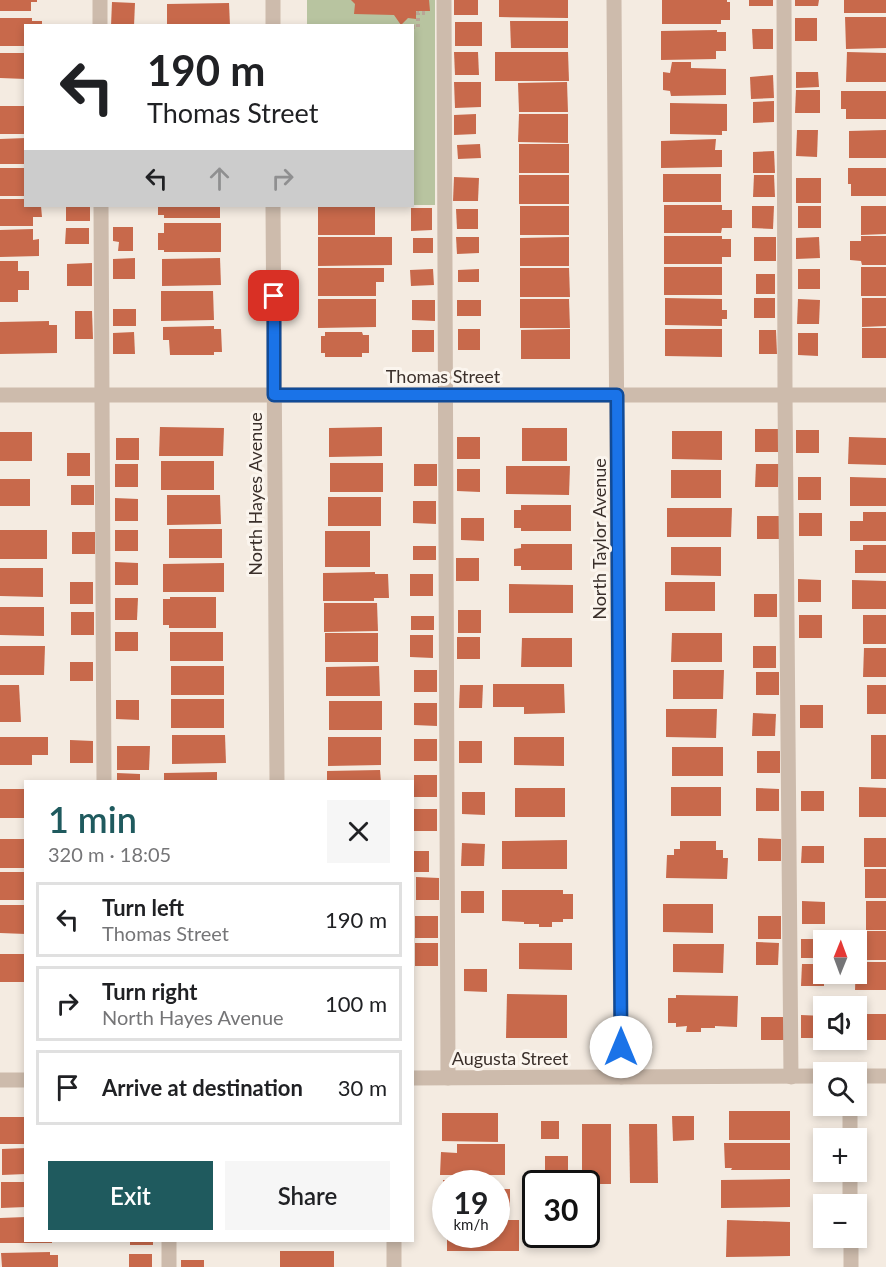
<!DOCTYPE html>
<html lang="en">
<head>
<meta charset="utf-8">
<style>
	body { margin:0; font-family:Lato,sans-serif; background:#f6f6f6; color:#202124; height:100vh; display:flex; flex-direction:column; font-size:22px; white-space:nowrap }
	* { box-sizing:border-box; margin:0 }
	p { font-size:20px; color:#757577 }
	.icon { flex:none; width:33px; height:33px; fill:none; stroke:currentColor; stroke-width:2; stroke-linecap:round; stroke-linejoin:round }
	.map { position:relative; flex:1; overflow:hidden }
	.drawer { position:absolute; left:24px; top:780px; width:390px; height:462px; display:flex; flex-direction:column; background:#fff; border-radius:0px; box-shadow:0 3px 9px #0003 }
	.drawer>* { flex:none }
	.banner { position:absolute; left:24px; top:24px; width:390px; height:183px; border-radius:0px; box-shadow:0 3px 9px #0003; background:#fff; color:#202124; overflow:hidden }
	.needle { width:39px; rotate:1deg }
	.buttons { position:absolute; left:813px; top:930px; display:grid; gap:12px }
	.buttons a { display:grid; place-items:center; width:54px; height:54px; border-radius:0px; background:#fff; box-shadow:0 3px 9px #0003; font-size:30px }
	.speed { position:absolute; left:432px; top:1170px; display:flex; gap:12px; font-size:30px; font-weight:700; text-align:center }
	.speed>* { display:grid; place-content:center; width:78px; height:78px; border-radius:50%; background:#fff; box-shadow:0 3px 9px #0003; line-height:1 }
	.speed small { font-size:15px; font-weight:400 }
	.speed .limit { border:3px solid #111; border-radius:9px; background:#fff; color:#111 }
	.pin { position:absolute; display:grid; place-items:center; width:51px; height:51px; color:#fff; margin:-26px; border-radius:12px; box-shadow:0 3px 9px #0006 }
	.me { position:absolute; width:66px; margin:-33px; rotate:0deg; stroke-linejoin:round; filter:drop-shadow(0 0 4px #0008) }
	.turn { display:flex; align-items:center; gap:21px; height:126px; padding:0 24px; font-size:27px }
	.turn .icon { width:78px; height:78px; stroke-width:2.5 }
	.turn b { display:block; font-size:42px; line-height:51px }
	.lanes { display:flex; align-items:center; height:57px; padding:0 24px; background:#0003; justify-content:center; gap:30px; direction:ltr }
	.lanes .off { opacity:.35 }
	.round { display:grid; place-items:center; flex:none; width:63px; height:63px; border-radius:0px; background:#f6f6f6 }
	.head { display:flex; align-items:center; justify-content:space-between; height:102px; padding:0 24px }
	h1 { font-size:36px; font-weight:600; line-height:45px; color:#1f5a5e }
	.action { display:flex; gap:12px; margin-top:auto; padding:12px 24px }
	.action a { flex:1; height:69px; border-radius:0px; background:#1f5a5e; color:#fff; font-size:24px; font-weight:600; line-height:69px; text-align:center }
	.action a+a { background:#f6f6f6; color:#202124 }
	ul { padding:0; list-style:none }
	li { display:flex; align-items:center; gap:18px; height:75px; margin:0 12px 9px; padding:0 12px; border:3px solid #e0e0e0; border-radius:0px }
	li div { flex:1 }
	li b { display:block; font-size:22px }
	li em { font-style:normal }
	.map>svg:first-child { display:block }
</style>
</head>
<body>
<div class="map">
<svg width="886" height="1267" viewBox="0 0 886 1267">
	<rect width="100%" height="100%" fill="#f4ebe1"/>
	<path fill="#b8c4a0" d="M307,0H435V205H413L412,26L307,25Z"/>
	<g fill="#c8694b">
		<path d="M0,0H37V2H31V11H0Z"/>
		<path d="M351,0H429L430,11H416V19L408,18L401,25L394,15L354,14L355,4Z"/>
		<rect x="454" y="0" width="24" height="15"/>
		<path d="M499,0H568V18L499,17Z"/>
		<path d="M662,0H727V2H730V20H721V24H662Z"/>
		<rect x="749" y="0" width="24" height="6"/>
		<path d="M795,0H819L818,6H795Z"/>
		<rect x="844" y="0" width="42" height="13"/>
		<path d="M112,2L135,3L134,26H111Z"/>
		<path d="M229,3L230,26H167V4Z"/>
		<path d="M845,17H886V48L846,49Z"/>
		<path d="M0,18H32V21H42V26H26V46H0Z"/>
		<rect x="795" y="18" width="22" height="23"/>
		<path d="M510,21H568V48H511Z"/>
		<rect x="455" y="22" width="27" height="24"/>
		<path d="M752,29H773V49H753Z"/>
		<path d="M717,30V32H726V51H716V59L661,60V31Z"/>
		<path d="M454,52H478L479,75H455Z"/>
		<path d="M495,52H568L569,81H495Z"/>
		<path d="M847,52L886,53V82H846Z"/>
		<path d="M0,53H26V79L0,78Z"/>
		<path d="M672,62H691V68L726,69V95L671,96L670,91L663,90V72L670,73Z"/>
		<path d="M796,72H818L819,87L796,88Z"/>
		<path d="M773,75L774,98L751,99L750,77Z"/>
		<path d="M454,82H481V107L455,108Z"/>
		<path d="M567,82L568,112H519L518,83Z"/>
		<path d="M796,90H820V113H795Z"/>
		<path d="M841,91H886V119H846V109H841Z"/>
		<path d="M774,101V122L753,123V102Z"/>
		<path d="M670,103L727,104V131H722V135L670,134Z"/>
		<rect x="0" y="106" width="26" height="28"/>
		<path d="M476,114V134L454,135V115Z"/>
		<path d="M519,114H568V143L518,142Z"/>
		<path d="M797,130H818L817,157L796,156Z"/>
		<path d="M886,130V158H849V131Z"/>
		<path d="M26,138V164H0V139Z"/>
		<path d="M716,139L715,150H722V167L661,168V141Z"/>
		<path d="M480,144L481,158L458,159L457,145Z"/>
		<rect x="519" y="144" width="50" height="29"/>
		<path d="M774,151L775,173H753V152Z"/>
		<rect x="0" y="168" width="26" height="28"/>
		<path d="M848,168H886V196H851V184H848Z"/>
		<rect x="663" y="174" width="58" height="28"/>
		<rect x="519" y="175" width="50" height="29"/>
		<path d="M754,175H774L775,197H753Z"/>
		<path d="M454,177L479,178L478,201H453Z"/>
		<rect x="796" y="178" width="25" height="25"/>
		<path d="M0,199H26V206H41L42,217H33V226H0Z"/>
		<path d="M664,205H722V210H732V228H722L721,233H664Z"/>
		<rect x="66" y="206" width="24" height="15"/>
		<path d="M158,206H220V218H164V215H158Z"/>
		<rect x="520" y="206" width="49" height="29"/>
		<path d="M752,206H774L773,229L752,228Z"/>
		<rect x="798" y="206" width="23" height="22"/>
		<path d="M861,206H886V234L861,235Z"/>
		<rect x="318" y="207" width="57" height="28"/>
		<path d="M411,208H432V230L411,231Z"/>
		<path d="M456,209H478V229H457Z"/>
		<path d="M164,223H221V252H164V250H158V233H164Z"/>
		<path d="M113,227H133V251H118L119,242L113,241Z"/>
		<path d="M66,228H89V244H65Z"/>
		<path d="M33,229V240L39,239V256L0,257V230Z"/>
		<path d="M664,236H722V239H731V257H722V264H664Z"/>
		<path d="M861,236H886V265H862L861,261L850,260V241H861Z"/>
		<path d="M318,237H392V265L318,266Z"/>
		<path d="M456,237H479V253L457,254Z"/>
		<path d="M569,237V266H520V238Z"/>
		<rect x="754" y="237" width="22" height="24"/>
		<path d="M819,237L820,258L796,259V238Z"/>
		<rect x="413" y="238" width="20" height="15"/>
		<path d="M135,258V279H113V259Z"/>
		<path d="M220,258L221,285L162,286V259Z"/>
		<path d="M0,261H18V271H29V290H18V302H0Z"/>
		<path d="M92,263V286H67V264Z"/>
		<rect x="664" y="267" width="58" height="28"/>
		<rect x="861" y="267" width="25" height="29"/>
		<path d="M318,268H384V282H376V296H318Z"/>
		<path d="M520,268H569L570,297H520Z"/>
		<path d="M433,269L434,285L411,286L410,270Z"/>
		<path d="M479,269V282H458V270Z"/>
		<rect x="798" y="269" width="22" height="20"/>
		<rect x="756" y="274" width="19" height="20"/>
		<path d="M161,291H213L214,320L161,321Z"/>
		<path d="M665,298L722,299V310H727V319H722V326L665,325Z"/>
		<rect x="754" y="298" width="21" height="20"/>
		<path d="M862,298H886V326L862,327Z"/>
		<path d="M318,299H376V327L318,328Z"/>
		<path d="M520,299H569L570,328H520Z"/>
		<path d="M798,299L820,300L819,324H797Z"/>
		<path d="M412,300H435V321L412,320Z"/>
		<rect x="457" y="300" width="24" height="16"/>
		<rect x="113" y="309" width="23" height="17"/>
		<path d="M75,311H92L93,339H75Z"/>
		<path d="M49,321V325H57V353L0,354V322Z"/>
		<path d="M214,326V329H221L222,352H214V355H170L169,340H163V327Z"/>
		<rect x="862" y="328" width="24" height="30"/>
		<rect x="458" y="329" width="22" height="21"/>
		<path d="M570,329V359H521V330Z"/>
		<path d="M665,329H722V357L665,356Z"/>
		<rect x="412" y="330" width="22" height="22"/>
		<path d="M759,330H776L777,354H759Z"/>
		<path d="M134,332L135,354H113V333Z"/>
		<path d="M325,332H362L363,335H369V353H362V357H325V353H321V336H325Z"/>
		<path d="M798,333H818V356L798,355Z"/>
		<path d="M160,427L224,428L223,456H159Z"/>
		<path d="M382,427V456L329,457V428Z"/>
		<rect x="522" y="428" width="45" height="33"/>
		<rect x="755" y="429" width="23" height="23"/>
		<rect x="796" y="430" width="23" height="23"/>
		<path d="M672,431H722V460L672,459Z"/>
		<rect x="0" y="432" width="32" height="29"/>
		<rect x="457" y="437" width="23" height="22"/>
		<path d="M849,437L886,438V465L848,464Z"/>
		<rect x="116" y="438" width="23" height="22"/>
		<rect x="67" y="453" width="23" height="23"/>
		<rect x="161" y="461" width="53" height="29"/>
		<rect x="330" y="463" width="53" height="29"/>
		<rect x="115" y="464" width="23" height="23"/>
		<rect x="414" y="464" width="23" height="22"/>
		<path d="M756,464H779L778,487H755Z"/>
		<path d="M506,466H570L569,495L506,494Z"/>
		<path d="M457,469H480V492L457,491Z"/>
		<rect x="671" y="470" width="50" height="28"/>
		<rect x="798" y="477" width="23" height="23"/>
		<path d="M850,477L886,478V506H850Z"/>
		<rect x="0" y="479" width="30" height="27"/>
		<rect x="71" y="485" width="23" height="20"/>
		<path d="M167,495H220L221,524L167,525Z"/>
		<rect x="328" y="497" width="53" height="29"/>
		<path d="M115,498L138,499V521H115Z"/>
		<path d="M413,501H436V524L413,523Z"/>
		<path d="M521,505H571V531H521V528H514V510H521Z"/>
		<path d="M667,508H732L731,537H667Z"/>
		<path d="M863,512H886V541H850V521H863Z"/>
		<rect x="799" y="513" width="23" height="23"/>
		<path d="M757,516H780L779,539H757Z"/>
		<path d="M461,518H484V541L461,540Z"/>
		<rect x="169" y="529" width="53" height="29"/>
		<rect x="0" y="530" width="47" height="29"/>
		<rect x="115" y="530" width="23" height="21"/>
		<rect x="325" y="531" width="45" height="36"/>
		<rect x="72" y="532" width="23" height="22"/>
		<path d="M521,544H572V570H521V566H514V549L521,548Z"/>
		<path d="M863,545H886V573H855V550H863Z"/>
		<rect x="413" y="546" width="23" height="14"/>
		<path d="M671,547H721V576L671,575Z"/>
		<rect x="456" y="558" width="23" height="23"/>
		<path d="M115,562L138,563V585H115Z"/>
		<path d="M224,563V592H163V564Z"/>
		<path d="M0,568H43V597L0,596Z"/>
		<path d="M375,572V574H388L389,598H374V601H323V573Z"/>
		<rect x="410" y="574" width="23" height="22"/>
		<path d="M798,579L821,580V602H798Z"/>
		<path d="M852,580L886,581V609H852Z"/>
		<rect x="70" y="582" width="23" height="22"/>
		<rect x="665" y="582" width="50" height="29"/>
		<path d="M509,584L573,585V613H509Z"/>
		<rect x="754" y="594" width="23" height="23"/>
		<path d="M170,597H216V628H169V625H163V599H170Z"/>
		<path d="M115,598H138L137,620H115Z"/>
		<path d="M324,603H377L378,631L324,632Z"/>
		<path d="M0,607H44V636L0,635Z"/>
		<rect x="458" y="610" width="23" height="23"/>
		<rect x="71" y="612" width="23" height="23"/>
		<rect x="799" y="615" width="23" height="23"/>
		<rect x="863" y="615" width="23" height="29"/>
		<rect x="411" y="616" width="23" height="14"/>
		<rect x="115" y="632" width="23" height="19"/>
		<rect x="170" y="632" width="53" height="29"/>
		<rect x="325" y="633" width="53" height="29"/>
		<path d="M672,633H722V662H671Z"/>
		<path d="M410,635H433V658L410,657Z"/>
		<rect x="457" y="637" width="23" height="22"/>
		<path d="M522,638H572V667H521Z"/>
		<path d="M0,646H45L44,675H0Z"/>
		<rect x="753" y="646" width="23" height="22"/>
		<path d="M864,648H886V677H863Z"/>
		<rect x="70" y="662" width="23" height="19"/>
		<rect x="171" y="666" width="53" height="29"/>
		<path d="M379,666L380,696H326V667Z"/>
		<rect x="414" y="670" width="23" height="22"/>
		<path d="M673,670H724L723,699H673Z"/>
		<rect x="756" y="672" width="23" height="23"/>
		<path d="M493,684H564L565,713L524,714V707H493Z"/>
		<path d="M0,685H19L21,722H0Z"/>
		<path d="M460,685H483L482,708H459Z"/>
		<rect x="867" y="685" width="19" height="29"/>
		<rect x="171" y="699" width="53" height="29"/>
		<path d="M116,700H139V720L116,719Z"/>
		<rect x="329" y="701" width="53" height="29"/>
		<path d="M414,703H437V726L414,725Z"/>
		<rect x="800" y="705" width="23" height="23"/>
		<path d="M666,709H717L716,738L666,737Z"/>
		<path d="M753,713L776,714L775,736H752Z"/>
		<path d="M172,735H225L226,763L172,764Z"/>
		<rect x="871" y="735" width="15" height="44"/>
		<path d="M0,737H48V755H32V765H0Z"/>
		<path d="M328,737H381V765L328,766Z"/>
		<path d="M514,737H564V766L514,765Z"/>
		<rect x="414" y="739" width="23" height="22"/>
		<path d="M70,740L93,741V763H70Z"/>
		<rect x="459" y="741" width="23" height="22"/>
		<path d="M117,746H150L149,770H117Z"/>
		<rect x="672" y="747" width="51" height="29"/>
		<rect x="757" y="751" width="23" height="22"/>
		<path d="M380,770L381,782H327V771Z"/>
		<path d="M217,772V782H164V773Z"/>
		<path d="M117,773L140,774V782H117Z"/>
		<rect x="414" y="775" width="23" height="22"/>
		<rect x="671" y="787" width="50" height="29"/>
		<path d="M859,787L886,788V817H859Z"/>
		<rect x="515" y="788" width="50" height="29"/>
		<path d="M756,788L779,789V811H756Z"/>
		<rect x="0" y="789" width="26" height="29"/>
		<rect x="801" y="791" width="23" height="20"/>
		<path d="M462,792H485V815L462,814Z"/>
		<rect x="414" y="809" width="23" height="22"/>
		<path d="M758,838L781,839V861H758Z"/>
		<rect x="864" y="838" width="22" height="29"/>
		<rect x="0" y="839" width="26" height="29"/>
		<path d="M567,840V869H502V841Z"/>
		<path d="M680,841H716V850H723V858H728L727,879L666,878L667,855H674V849H680Z"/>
		<path d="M462,843L485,844L484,866H461Z"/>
		<path d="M802,846H824V863H801Z"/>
		<rect x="412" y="851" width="17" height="21"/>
		<rect x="865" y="869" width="21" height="29"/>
		<rect x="0" y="872" width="26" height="28"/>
		<path d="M416,877L439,878V900H416Z"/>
		<path d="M502,890H563V894H573V919H563V922H552V927H539V924H524V922L502,921Z"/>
		<rect x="461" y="891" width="23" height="22"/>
		<path d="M802,901L825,902V924H802Z"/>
		<rect x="866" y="901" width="20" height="29"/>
		<path d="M663,904H713V933L663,932Z"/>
		<path d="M0,905H26V934L0,933Z"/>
		<rect x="415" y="916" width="23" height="22"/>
		<rect x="758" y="916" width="23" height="23"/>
		<rect x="857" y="931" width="29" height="29"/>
		<rect x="801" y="939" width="23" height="19"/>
		<path d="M756,942L779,943L778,965H756Z"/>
		<rect x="415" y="943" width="23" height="23"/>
		<path d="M519,943H572V970L519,969Z"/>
		<path d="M673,944H724L723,973L673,972Z"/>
		<rect x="0" y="954" width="26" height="28"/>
		<path d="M856,962H886V990H855Z"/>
		<path d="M802,964H824V986H801Z"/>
		<path d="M464,969H487V992L464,991Z"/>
		<path d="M507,994L567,995V1038H506Z"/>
		<path d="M676,995L738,996L737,1027L715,1026V1028H701V1032H686L687,1026L676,1027V1023H668V998H676Z"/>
		<rect x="856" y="1014" width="30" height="26"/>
		<path d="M801,1015L824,1016V1038H801Z"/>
		<rect x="761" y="1017" width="23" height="23"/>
		<rect x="729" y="1111" width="61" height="29"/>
		<path d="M442,1113H498V1142L442,1141Z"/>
		<path d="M672,1116H694V1140L673,1141Z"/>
		<rect x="0" y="1117" width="26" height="27"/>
		<rect x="541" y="1121" width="18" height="18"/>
		<rect x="582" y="1124" width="29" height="60"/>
		<path d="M629,1124H657L658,1183H630Z"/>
		<path d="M724,1143H790V1170H731L732,1168H725Z"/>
		<path d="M457,1144H505V1175H440L441,1152L457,1153Z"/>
		<path d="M26,1148V1174L2,1175V1149Z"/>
		<rect x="545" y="1156" width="23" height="23"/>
		<path d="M790,1179V1207L721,1208V1180Z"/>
		<path d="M443,1180H495V1184H446V1207H443Z"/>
		<path d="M1,1182H26V1207L1,1208Z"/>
		<rect x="496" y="1189" width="14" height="20"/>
		<path d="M26,1217V1240H52V1243H0V1218Z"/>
		<path d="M496,1220H519V1251H447V1234H496Z"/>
		<path d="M727,1220L790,1222V1256L726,1257Z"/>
		<rect x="130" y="1240" width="23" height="5"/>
		<rect x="280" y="1251" width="54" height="16"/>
		<path d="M50,1252V1255H58V1267H2L1,1253Z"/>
		<rect x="129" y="1254" width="23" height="13"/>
		<rect x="181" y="1260" width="23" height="7"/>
	</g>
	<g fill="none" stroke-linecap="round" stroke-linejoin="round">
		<path stroke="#b9a596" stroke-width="4" stroke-dasharray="3 3" stroke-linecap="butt" d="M412,27H418V13H427"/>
		<g stroke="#cdbbac" stroke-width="15">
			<path d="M100,0V26"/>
			<path d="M273,0V26"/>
			<path d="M444,0L448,1078"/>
			<path d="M614,0L621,1077"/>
			<path d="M784,0L785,395L791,1077"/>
			<path d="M101,206L104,782"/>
			<path d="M273,206L277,782"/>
			<path d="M0,395H886"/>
			<path d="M856,1076H886"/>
			<path d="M412,1078L824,1076"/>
			<path d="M0,1080H26"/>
			<path d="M850,1106V1138"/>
			<path d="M850,1172V1204"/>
			<path d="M851,1238V1267"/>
			<path d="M169,1240V1267"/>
			<path d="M394,1240V1267"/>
		</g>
	</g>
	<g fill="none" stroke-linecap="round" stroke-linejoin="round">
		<defs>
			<path id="route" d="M274,296V395H617L621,1047"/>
		</defs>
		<use href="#route" stroke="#114b97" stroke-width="15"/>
		<use href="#route" stroke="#1a73e8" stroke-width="10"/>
	</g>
	<g text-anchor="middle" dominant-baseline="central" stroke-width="6" stroke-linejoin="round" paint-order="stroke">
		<g font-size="18" fill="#3b302b" stroke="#fbf5ee">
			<text x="443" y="376">Thomas Street</text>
			<text transform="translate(255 494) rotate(-90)">North Hayes Avenue</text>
			<text transform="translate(599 539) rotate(-90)">North Taylor Avenue</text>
			<text x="510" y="1058">Augusta Street</text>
		</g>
	</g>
</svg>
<div class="buttons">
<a><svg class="needle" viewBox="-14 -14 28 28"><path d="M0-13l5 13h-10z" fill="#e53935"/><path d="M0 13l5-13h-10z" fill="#757577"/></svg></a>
<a><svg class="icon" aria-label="sound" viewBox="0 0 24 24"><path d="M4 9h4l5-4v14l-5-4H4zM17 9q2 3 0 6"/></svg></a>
<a><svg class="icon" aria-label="search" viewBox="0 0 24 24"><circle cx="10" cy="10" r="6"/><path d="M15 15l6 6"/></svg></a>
<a>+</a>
<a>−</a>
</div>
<div class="speed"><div>19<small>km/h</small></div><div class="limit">30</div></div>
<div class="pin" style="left:274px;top:296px;background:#d93025"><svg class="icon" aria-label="arrive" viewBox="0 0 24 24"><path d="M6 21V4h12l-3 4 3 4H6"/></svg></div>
<svg class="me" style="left:621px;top:1047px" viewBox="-20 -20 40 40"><circle r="19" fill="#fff"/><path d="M0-13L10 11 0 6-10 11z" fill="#1a73e8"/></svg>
<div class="banner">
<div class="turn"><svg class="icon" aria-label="left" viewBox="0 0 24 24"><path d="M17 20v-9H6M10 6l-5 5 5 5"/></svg><div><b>190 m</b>Thomas Street</div></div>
<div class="lanes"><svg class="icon" aria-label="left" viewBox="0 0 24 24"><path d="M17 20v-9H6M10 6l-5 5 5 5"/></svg><svg class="icon off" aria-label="ahead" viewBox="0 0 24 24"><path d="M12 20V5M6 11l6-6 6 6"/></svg><svg class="icon off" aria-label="right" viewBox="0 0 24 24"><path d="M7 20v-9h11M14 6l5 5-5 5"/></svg></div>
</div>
<section class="drawer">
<div class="head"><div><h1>1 min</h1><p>320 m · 18:05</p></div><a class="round"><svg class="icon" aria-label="close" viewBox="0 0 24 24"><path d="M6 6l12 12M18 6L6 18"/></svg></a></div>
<ul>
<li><svg class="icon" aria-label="left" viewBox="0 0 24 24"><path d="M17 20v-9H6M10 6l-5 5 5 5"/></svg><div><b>Turn left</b><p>Thomas Street</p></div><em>190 m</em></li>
<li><svg class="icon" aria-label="right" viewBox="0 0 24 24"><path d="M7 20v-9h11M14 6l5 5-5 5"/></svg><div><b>Turn right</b><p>North Hayes Avenue</p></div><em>100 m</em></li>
<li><svg class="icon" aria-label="arrive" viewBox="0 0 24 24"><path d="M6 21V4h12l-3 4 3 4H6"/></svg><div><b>Arrive at destination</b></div><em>30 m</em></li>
</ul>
<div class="action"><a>Exit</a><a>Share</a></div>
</section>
</div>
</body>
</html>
